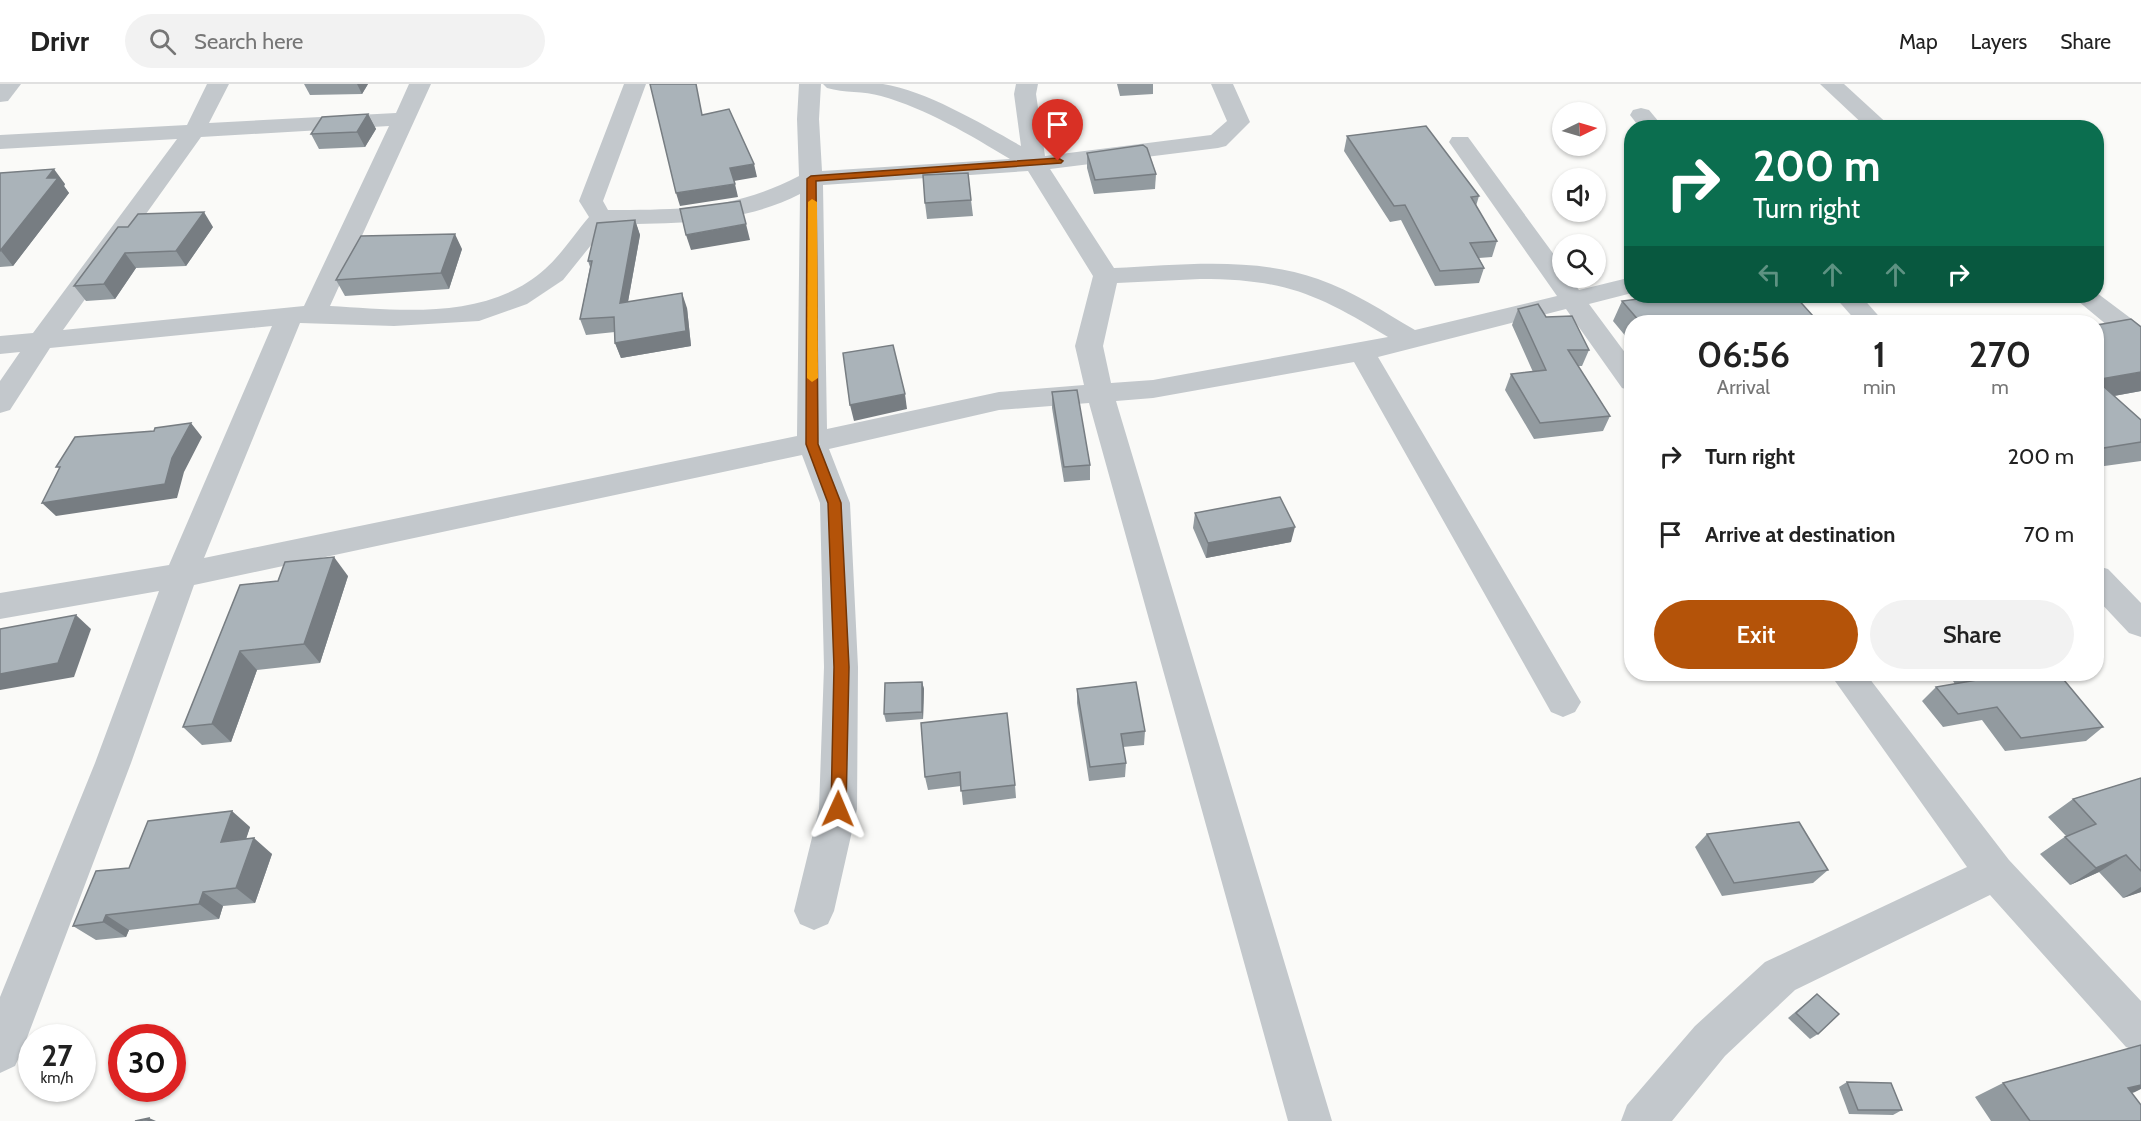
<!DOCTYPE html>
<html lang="en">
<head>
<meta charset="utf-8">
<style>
	body { margin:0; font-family:Cabin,sans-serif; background:#f2f2f2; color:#222; height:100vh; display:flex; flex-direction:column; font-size:22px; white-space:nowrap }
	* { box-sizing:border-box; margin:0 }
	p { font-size:20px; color:#767676 }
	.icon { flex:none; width:33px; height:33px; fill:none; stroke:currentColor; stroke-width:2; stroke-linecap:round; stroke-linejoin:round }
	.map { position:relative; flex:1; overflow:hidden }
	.panel { position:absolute; left:1624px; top:231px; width:480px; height:366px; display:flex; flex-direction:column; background:#fff; border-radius:24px; box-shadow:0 2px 4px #0004 }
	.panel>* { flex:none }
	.top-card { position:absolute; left:1624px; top:36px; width:480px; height:183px; border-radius:24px; box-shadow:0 2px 4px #0004; background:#0b6e4f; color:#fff; overflow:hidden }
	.needle { width:39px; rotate:85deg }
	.controls { position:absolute; left:1552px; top:18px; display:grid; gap:12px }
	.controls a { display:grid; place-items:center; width:54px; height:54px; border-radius:50%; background:#fff; box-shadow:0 2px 4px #0004; font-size:30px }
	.speed { position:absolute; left:18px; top:940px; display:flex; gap:12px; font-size:30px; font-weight:700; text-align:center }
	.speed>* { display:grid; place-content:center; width:78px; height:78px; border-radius:50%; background:#fff; box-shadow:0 2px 4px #0004; line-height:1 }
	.speed small { font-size:15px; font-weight:400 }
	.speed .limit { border:9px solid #d22; background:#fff; color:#111 }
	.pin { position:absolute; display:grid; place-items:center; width:51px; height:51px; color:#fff; margin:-62px -26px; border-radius:50% 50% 50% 0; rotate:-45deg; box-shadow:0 0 6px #0007 }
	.pin .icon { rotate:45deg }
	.me { position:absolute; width:66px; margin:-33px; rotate:1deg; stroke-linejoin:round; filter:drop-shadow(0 0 4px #0008) }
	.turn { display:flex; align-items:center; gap:21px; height:126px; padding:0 30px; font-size:27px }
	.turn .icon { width:78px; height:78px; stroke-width:2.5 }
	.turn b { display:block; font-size:42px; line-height:51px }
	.lanes { display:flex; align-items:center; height:57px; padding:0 30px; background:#0003; justify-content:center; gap:30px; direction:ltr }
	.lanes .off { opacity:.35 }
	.eta { display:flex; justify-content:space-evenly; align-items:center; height:102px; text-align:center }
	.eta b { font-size:36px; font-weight:600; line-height:42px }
	.button { display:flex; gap:12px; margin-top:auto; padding:12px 30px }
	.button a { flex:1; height:69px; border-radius:36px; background:#b45309; color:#fff; font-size:24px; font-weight:600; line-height:69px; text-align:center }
	.button a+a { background:#f2f2f2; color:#222 }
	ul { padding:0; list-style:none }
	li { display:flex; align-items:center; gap:18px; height:78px; padding:0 30px }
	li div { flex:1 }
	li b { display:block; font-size:22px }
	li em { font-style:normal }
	header { display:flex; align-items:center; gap:36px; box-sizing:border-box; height:84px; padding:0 30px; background:#fff; border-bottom:2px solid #e0e0e0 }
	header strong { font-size:28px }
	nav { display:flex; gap:33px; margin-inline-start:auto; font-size:21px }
	.search { width:420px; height:54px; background:#f2f2f2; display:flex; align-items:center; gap:15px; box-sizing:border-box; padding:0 21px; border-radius:33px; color:#767676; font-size:22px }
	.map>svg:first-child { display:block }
</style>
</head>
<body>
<header>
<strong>Drivr</strong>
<div class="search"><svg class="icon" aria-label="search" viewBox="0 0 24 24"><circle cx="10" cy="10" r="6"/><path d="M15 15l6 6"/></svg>Search here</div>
<nav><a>Map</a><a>Layers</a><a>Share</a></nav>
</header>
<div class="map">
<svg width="2141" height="1037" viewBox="0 0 2141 1037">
	<rect width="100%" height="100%" fill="#fafaf8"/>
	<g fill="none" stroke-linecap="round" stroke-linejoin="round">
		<g fill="#c3c8cc" fill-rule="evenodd">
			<path d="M0,0H21L8,17L0,18Z"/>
			<path d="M207,0H229L209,39L396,29L409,0H431L330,222C401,226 487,237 545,185C561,171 575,149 589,133L579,117L624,0H646L603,117L608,126C681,126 734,126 799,92L797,35L799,0H821L819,35L822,87L1010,75C970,51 927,25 881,12C864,7 844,9 827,4L823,0C843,0 864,0 883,0C925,6 984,41 1021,62L1014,10L1016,0H1038L1036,10L1045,72L1211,51L1227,37L1211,0H1233L1250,38L1226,62L1218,64L1050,85L1114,184C1181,181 1253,172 1318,195C1353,207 1384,228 1415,246L1557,212L1449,58L1452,53H1468L1563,183V194H1570L1579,206L1632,193V209L1589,220L1632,278V307L1622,304L1566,225L1378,273L1575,608L1581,618L1575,628L1563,633L1551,628L1354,278L1153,314L1116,317L1332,1037H1288L1089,319L999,326L829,365L850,419L858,583L857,725L834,827L828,840L814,846L800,840L794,827L819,725L824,583L820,419L802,371L194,501L131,679L22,967L15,982L0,989V913L95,679L159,507L0,535V509L169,481L272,242L50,264L10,326L0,329V297L20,268L0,270V252L33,249L177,55L0,65V51L187,41ZM389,42L304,222L63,246L201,53ZM1028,87L1093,192L1075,262L1084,301L999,308L827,345L823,101ZM800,110L797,352L204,474L300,239L394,242L479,237L527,220L563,196L608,140C670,140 743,140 800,110ZM1200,195C1285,195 1317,210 1388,253L1153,296L1111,299L1103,262L1117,199Z"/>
			<path d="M1820,0H1844L1892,44H1867Z"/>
			<path d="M1641,24L1649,26L1664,44H1640L1630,31L1633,26Z"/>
			<path d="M2097,209L2141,242V264L2131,261L2072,212H2097Z"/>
			<path d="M1834,212H1861L1884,238H1857Z"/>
			<path d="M2097,482L2108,485L2141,519V553L2129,549L2097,515Z"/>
			<path d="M1830,590H1866L2009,776L2141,917V969L2126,963L1990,811L1795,906L1725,972L1672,1037H1621L1627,1021L1695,942L1765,878L1967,783Z"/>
		</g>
	</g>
	<g fill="#929a9f">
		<path d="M304,0H368L362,10L310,11Z"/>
		<path d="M1117,0H1153V10L1120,12Z"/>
		<path d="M368,30L376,45L365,63L319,65L311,50Z"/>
		<path d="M1347,52L1479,112L1476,122L1497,157L1492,173L1479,174L1484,184L1479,199L1435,202L1401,136L1390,138L1344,67Z"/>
		<path d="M1087,69L1156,90L1155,105L1094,110L1087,84Z"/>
		<path d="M0,89L65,100L64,102L69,109L13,182L0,183Z"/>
		<path d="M971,116L973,132L927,135L925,119Z"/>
		<path d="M635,136L640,151L628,218L687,224L691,262L621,274L615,259V248L586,251L580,235L590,183L588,177Z"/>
		<path d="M118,143H213L186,182L136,184L115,215L86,217L74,202Z"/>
		<path d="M462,165L449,205L345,212L336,196Z"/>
		<path d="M1622,217L1814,233L1810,238H1632V260L1613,237Z"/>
		<path d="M1518,225L1546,233L1589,266L1582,282H1578L1610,332L1603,347L1534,355L1505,306L1511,290L1533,288L1512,241Z"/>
		<path d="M2097,241L2141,307L2114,312L2141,336V377L2097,383Z"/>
		<path d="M1052,308L1090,381V396L1064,398L1052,324Z"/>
		<path d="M1195,429L1291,458L1206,474L1193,444Z"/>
		<path d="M348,492L320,579L257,586L231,658L202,661L183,643L240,501Z"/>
		<path d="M1960,590H2059L2103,643L2086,657L2005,667L1982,636L1943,643L1922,617L1936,603L1955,600L1953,597Z"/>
		<path d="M922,598L924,605L923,635L886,638L884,630Z"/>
		<path d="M1077,605L1145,647L1144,661L1123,663L1126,679L1125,693L1089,697L1077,619Z"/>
		<path d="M921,639L1015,701L1016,714L963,721L961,702L928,706L925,693Z"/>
		<path d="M2141,694V808L2123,814L2099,788L2070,801L2040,770L2066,752L2048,733L2073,715Z"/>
		<path d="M250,743L246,755L272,770L255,819L223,822L219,835L129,846L126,853L96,856L73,842L129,784Z"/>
		<path d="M1707,750L1828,786L1813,799L1722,812L1695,763Z"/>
		<path d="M1817,910L1818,950L1810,955L1788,934Z"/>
		<path d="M1847,998L1902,1026L1893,1031L1849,1030L1839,1003Z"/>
		<path d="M2003,999L2135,1008L2131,1009L2141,1037H1991L1975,1013Z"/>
	</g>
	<g fill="#777d82">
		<path d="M357,0H368L362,10Z"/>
		<path d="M368,30L376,45L365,63L357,48Z"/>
		<path d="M754,80L757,93L734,97L730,84Z"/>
		<path d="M54,85L65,100L64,102L69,109L13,182L1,167L47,94Z"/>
		<path d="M735,100L738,113L680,122L676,109Z"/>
		<path d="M204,128L213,143L186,182L176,167Z"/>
		<path d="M635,136L640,151L625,234L620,219Z"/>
		<path d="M746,140L750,156L691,166L686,151Z"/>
		<path d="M455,150L462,165L449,205L441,189Z"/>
		<path d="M125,169L136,184L115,215L104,200Z"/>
		<path d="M682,209L687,224L691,262L621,274L615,259Z"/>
		<path d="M2141,288V307L2097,315V300L2101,295Z"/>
		<path d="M905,310L907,325L854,337L850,321Z"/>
		<path d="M191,339L202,353L184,388L177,414L56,432L42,419L172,374Z"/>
		<path d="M1295,443L1291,458L1206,474L1208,459Z"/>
		<path d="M334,473L348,492L320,579L304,560Z"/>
		<path d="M76,531L91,545L74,593L0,606V590Z"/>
		<path d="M240,567L257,586L231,658L212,640Z"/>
		<path d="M922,598L924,605L923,635L922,628Z"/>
		<path d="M232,727L250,743L240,773L221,758Z"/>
		<path d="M254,754L272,770L255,819L236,804Z"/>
		<path d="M2126,771L2099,788L2070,801L2096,784Z"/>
		<path d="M2141,803V808L2123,814Z"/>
		<path d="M203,808L223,822L219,835L199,820Z"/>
		<path d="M106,831L129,846L126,853L103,838Z"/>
		<path d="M2141,1001V1005L2135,1008L2095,1018L2128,1004Z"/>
		<path d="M149,1034L156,1037H148Z"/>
	</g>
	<g fill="#aab3b9" stroke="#777d82" stroke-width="1.5">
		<path d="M650,0H696L702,31L729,25L754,80L730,84L735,100L676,109Z"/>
		<path d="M368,30L357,48L311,50L322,33Z"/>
		<path d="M1426,42L1479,112L1471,113L1497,157L1470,159L1484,184L1440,187L1405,121L1394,122L1347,52Z"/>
		<path d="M1143,61L1147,64L1156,90L1095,96L1087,69Z"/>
		<path d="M54,85L47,94H58L0,167V89Z"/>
		<path d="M968,89L971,116L925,119L923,91Z"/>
		<path d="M740,117L746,140L686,151L680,125Z"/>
		<path d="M204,128L176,167L125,169L104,200L74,202L118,143H128L138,130Z"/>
		<path d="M635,136L620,219L682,209L686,247L615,259L614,233L580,235L592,177H588L597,139Z"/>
		<path d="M455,150L441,189L336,196L361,152Z"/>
		<path d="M1662,212H1795L1814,233L1748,238H1640L1622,217Z"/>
		<path d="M1538,220L1546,233L1572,232L1589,266H1568L1610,332L1540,339L1511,290L1546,286L1518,225Z"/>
		<path d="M2131,235L2141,243V288L2101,295L2097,291V241Z"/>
		<path d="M893,261L905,310L850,321L843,269Z"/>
		<path d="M2103,302L2141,336V358L2097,365V303Z"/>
		<path d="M1077,306L1090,381L1064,383L1052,308Z"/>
		<path d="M191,339L172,374L165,400L42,419L60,383H56L75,353L154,347L155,344Z"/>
		<path d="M1280,413L1295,443L1208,459L1195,429Z"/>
		<path d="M334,473L304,560L240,567L212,640L183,643L240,501L278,497L285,478Z"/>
		<path d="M76,531L58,579L0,590V545Z"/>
		<path d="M1972,590H2059L2103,643L2021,654L1997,623L1958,630L1936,603L1977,596Z"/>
		<path d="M922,598V628L884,630L885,599Z"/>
		<path d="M1136,598L1145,647L1121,650L1126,679L1090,683L1077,605Z"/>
		<path d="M1007,629L1015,701L961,707L960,688L925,693L921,639Z"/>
		<path d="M2141,694V787L2126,771L2096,784L2065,753L2096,740L2073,715Z"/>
		<path d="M232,727L221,758L254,754L236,804L203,808L199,820L106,831L103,838L73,842L96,787L129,784L148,737Z"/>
		<path d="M1799,738L1828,786L1734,799L1707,750Z"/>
		<path d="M1817,910L1839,930L1818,950L1796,929Z"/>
		<path d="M2141,961V1001L2128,1004L2141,1021V1037H2030L2003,999Z"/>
		<path d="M1847,998L1891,999L1902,1026H1858Z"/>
		<path d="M149,1034L148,1037H135Z"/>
	</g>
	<path fill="#b45309" stroke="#753606" stroke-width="1.5" d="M1058,74L1063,77L1061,79L816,97L818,360L841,419L849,583L846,725L844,730L838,732L833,730L831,725L834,583L828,419L806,360L807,95L811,92Z"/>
	<path fill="#f59e0b" d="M812,115L817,118L818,294L812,298L807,294L808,118Z"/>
</svg>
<div class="controls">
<a><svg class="needle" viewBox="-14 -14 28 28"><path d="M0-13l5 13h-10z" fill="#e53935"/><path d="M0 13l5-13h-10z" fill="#767676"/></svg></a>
<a><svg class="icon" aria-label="sound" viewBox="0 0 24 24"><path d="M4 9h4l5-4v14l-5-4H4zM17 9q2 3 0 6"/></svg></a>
<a><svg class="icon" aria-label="search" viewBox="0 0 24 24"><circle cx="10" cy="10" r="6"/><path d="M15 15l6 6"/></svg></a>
</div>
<div class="speed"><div>27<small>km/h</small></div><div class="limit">30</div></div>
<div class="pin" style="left:1058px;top:77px;background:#d93025"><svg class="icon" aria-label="arrive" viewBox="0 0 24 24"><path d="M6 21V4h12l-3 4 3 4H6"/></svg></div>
<svg class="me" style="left:838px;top:725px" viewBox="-20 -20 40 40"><path d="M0-17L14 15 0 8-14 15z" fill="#b45309" stroke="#fff" stroke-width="4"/></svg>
<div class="top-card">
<div class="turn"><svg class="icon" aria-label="right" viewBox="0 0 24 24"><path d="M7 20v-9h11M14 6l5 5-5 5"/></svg><div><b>200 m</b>Turn right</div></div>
<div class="lanes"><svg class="icon off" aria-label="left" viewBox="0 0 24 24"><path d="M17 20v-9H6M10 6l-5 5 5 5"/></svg><svg class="icon off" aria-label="ahead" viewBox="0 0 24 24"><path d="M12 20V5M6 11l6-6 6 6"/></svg><svg class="icon off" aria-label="ahead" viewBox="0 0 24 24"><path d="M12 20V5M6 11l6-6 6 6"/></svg><svg class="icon" aria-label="right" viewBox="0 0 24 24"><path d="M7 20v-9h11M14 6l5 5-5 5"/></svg></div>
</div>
<section class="panel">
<div class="eta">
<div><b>06:56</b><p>Arrival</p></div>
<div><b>1</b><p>min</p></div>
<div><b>270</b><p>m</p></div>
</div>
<ul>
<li><svg class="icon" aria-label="right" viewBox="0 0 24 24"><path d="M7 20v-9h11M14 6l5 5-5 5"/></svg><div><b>Turn right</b></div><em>200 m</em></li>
<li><svg class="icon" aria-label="arrive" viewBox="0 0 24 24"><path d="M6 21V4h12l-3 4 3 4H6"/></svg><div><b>Arrive at destination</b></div><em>70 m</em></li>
</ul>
<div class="button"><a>Exit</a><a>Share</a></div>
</section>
</div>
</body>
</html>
